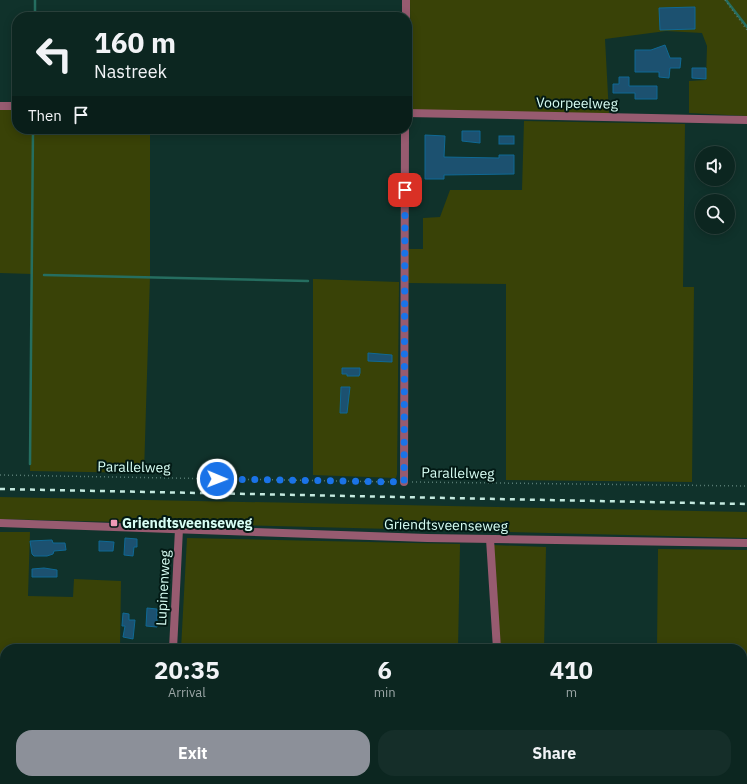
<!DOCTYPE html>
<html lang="en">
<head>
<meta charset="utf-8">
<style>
	body { margin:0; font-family:"IBM Plex Sans",sans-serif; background:#152e29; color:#f1f3f6; height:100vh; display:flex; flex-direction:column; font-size:15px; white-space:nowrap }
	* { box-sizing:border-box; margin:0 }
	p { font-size:13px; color:#9aa5a5 }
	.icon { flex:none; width:22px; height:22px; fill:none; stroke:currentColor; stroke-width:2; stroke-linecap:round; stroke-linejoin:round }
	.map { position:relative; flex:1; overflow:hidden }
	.details { position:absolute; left:0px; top:644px; width:747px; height:140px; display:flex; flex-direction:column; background:#0c2620; border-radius:16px 16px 0 0; box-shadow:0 2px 10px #0003,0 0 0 1px #2c433e }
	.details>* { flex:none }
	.banner { position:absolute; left:12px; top:12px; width:400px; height:122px; border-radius:16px; box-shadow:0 2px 10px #0003,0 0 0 1px #2c433e; background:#0c2620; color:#f1f3f6; overflow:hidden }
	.buttons { position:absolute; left:695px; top:146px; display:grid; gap:8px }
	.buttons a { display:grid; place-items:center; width:40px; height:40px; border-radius:50%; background:#0c2620; box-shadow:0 2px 10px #0003,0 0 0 1px #2c433e; font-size:20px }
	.pin { position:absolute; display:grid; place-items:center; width:34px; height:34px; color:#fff; margin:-17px; border-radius:8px; box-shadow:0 2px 6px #0006 }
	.me { position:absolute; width:44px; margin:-22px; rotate:91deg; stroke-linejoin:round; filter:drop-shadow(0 0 3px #0008) }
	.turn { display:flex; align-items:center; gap:14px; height:84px; padding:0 16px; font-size:18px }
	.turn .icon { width:52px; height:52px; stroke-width:2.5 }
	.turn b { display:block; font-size:28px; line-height:34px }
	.then { display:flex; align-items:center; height:38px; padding:0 16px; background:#0003; gap:8px; font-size:15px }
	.eta { display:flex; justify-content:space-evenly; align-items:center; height:68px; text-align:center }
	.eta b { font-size:24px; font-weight:700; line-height:28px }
	.action { display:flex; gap:8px; margin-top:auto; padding:8px 16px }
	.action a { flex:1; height:46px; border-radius:16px; background:#8c9099; color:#fff; font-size:16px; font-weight:700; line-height:46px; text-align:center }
	.action a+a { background:#152e29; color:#f1f3f6 }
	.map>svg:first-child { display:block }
</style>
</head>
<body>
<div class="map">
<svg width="747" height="784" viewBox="0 0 747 784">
	<rect width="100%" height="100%" fill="#10322b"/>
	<g fill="#394207">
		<path d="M410,0H747V116L689,113V81L706,80L707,46L702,33L666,31L605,39L609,114L411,110Z"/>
		<path d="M0,109H17V129H150V276L144,473L30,471L32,274L0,273Z"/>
		<path d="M524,121L685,124L683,287H694L692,482L506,480V284L407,283L408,249H423V218L440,217L450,190H522Z"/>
		<path d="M313,279L399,282L397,474L396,478L313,475Z"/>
		<path d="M0,497L747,512V538L0,519Z"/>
		<path d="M0,532H30L28,596L73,597L74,579L121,581L120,649H5V779H412V784H0Z"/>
		<path d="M187,538L460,544L458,649H181Z"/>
		<path d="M493,545L546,547L544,649H500Z"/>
		<path d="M658,549L747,550V784H655V779H742V649H657Z"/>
	</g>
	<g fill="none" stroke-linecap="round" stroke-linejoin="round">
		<g stroke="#256e60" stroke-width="2.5">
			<path d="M726,0L747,27"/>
			<path d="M35,17V0"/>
			<path d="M44,275L308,281"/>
			<path d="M30,464L33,129"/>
		</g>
	</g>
	<g fill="#1c5170" stroke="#0f6995">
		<path d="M695,7V29L660,30L659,8Z"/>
		<path d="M665,45L670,58H681L680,68H670L669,78L659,77V72H635V50H651Z"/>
		<path d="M692,68H706V79L692,78Z"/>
		<path d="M619,77H629V86H657V99H635V93H613V84H619Z"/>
		<path d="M462,131H480V143L462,141Z"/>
		<path d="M425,135L445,136L444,157L499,158V155H514V174L444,175V179H425Z"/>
		<rect x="499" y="136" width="15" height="8"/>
		<path d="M368,353L392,355V362L368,361Z"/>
		<path d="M342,368H360V373L359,376H347V374H342Z"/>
		<path d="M341,387H350L347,413H340Z"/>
		<path d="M125,538L137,539V547H134L133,556L124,555Z"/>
		<path d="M52,540L53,543H65L66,550L54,551L53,554L47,556H34L32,554L30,541Z"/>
		<path d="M99,541L114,542L113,551H99Z"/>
		<path d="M44,568L57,570V577H32V569Z"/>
		<path d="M147,608L157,609V627L146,626Z"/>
		<path d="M123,613L129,614V620H135L133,639L123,637L125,626H122Z"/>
	</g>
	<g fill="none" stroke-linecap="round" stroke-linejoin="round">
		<g stroke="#577b73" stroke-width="1.5" stroke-dasharray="1 3" stroke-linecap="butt">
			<path d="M725,0L747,30"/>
			<path d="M0,475L396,482"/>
			<path d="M412,482L747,486"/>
		</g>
		<g stroke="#975b70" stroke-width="8">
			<path d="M406,17V0"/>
			<path d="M0,106H17"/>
			<path d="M407,113L747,120"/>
			<path d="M404,482L405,129"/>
			<path d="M0,523L427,538L747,543"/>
			<path d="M490,539L497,649"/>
			<path d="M173,649L179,529"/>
		</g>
		<path stroke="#c4e9df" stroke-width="2.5" stroke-dasharray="5 5" stroke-linecap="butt" d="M0,489L747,504"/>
	</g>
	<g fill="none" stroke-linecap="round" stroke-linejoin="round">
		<path stroke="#1a73e8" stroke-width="7" stroke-dasharray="0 12.6" d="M217,479L404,482L405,190"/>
	</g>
	<rect fill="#ef9ab7" stroke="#021914" stroke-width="1.5" x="110" y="519" width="8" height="8" rx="2"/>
	<g text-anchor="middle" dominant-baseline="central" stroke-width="4" stroke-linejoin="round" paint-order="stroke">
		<g font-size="14" fill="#d8fef4" stroke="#021914">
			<text transform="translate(577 103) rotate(1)">Voorpeelweg</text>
			<text transform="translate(134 467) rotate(1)">Parallelweg</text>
			<text transform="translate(458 473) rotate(1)">Parallelweg</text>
			<text transform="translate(446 525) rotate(1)">Griendtsveenseweg</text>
			<text transform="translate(163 588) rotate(-87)">Lupinenweg</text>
		</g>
		<g font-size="14" font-weight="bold" fill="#d8fef4" stroke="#021914" text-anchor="start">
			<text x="122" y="523">Griendtsveenseweg</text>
		</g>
	</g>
</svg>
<div class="buttons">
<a><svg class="icon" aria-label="sound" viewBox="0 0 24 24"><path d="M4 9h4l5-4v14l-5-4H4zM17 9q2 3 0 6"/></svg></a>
<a><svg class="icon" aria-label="search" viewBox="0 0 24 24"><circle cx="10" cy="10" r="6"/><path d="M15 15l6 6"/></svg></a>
</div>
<div class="pin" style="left:405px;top:190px;background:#d93025"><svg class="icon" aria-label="arrive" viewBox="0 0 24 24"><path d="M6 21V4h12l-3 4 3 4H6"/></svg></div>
<svg class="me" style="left:217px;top:479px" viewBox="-20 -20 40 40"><circle r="17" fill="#1a73e8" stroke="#fff" stroke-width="3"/><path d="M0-11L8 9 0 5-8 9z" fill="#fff"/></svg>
<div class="banner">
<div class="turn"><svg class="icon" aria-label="left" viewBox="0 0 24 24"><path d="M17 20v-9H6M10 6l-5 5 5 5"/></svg><div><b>160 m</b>Nastreek</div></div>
<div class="then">Then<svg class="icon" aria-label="arrive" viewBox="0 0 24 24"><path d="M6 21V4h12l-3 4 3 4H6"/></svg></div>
</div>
<section class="details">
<div class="eta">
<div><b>20:35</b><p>Arrival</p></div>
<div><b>6</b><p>min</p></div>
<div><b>410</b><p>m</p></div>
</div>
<div class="action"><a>Exit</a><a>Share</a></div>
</section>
</div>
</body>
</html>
